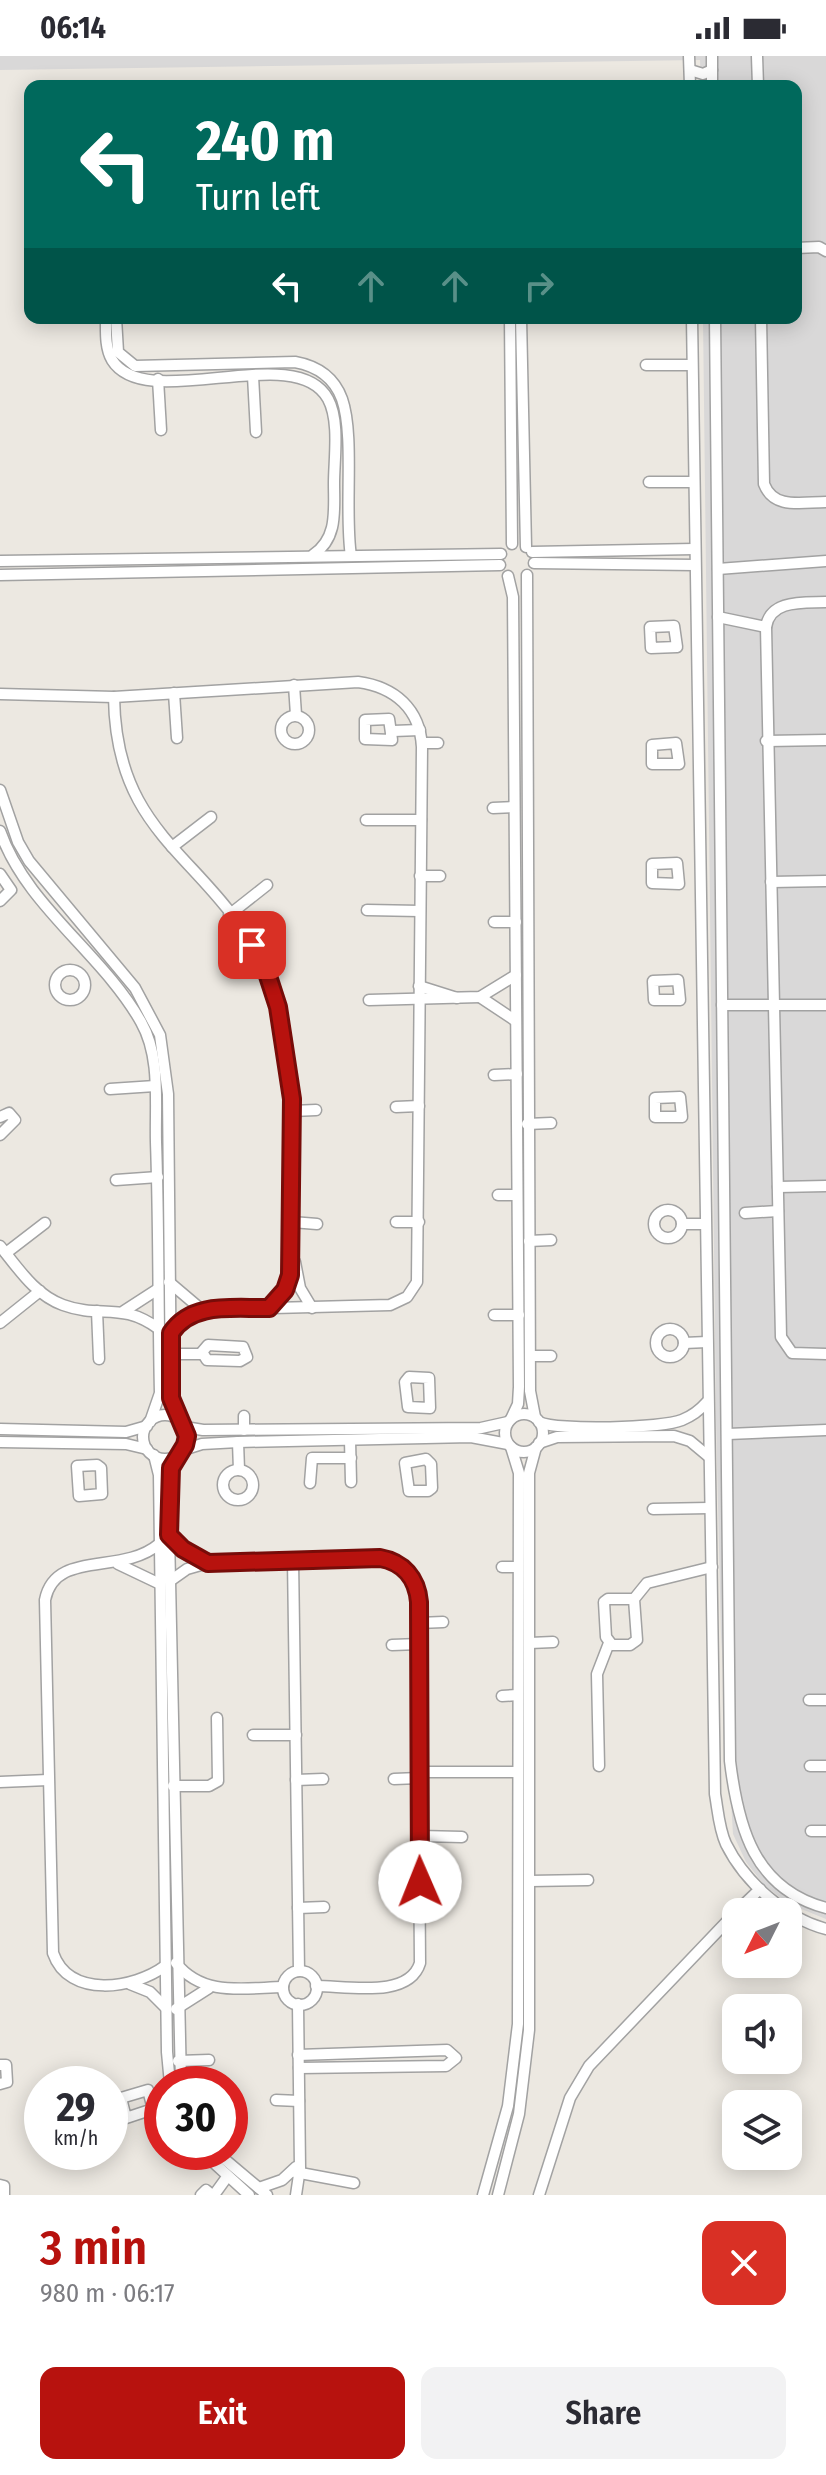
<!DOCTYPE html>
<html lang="en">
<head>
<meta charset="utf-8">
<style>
	body { margin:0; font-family:"Fira Sans Condensed",sans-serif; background:#f2f2f3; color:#2b2b33; height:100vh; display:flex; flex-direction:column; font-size:30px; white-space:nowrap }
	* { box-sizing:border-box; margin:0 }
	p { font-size:26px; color:#7c7c81 }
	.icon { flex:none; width:44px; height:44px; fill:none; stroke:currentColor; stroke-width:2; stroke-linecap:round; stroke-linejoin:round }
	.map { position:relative; height:2139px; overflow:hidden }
	.sheet { display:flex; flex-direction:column; background:#fff; flex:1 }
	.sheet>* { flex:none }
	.top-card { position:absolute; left:24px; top:24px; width:778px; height:244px; border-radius:16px; box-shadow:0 4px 20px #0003; background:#00695c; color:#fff; overflow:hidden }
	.needle { width:52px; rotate:228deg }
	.controls { position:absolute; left:722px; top:1842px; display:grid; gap:16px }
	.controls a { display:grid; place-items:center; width:80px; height:80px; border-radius:16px; background:#fff; box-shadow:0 4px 20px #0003; font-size:40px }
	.speed { position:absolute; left:24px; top:2010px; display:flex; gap:16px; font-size:40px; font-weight:700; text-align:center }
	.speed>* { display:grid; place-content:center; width:104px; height:104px; border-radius:50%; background:#fff; box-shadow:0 4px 20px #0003; line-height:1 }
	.speed small { font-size:20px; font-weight:400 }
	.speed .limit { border:12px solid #d22; background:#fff; color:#111 }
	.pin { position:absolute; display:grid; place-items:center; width:68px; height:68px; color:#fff; margin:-34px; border-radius:16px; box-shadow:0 4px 12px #0006 }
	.me { position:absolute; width:88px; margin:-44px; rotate:359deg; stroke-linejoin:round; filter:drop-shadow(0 0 6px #0008) }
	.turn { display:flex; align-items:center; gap:28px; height:168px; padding:0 40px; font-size:36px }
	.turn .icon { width:104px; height:104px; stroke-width:2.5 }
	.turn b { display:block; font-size:56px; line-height:68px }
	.lanes { display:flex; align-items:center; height:76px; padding:0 40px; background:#0003; justify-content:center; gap:40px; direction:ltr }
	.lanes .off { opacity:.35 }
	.round { display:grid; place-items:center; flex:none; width:84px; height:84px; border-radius:16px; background:#f2f2f3 }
	.overview { display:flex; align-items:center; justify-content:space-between; height:136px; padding:0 40px }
	h1 { font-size:48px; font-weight:600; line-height:60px; color:#b7120e }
	.action { display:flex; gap:16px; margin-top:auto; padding:16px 40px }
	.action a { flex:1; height:92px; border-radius:16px; background:#b7120e; color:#fff; font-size:32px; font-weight:600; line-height:92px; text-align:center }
	.action a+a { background:#f2f2f3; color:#2b2b33 }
	.status { display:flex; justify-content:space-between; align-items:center; height:56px; padding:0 40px; background:#fff; direction:ltr }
	.status svg { height:22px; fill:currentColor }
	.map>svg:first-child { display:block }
</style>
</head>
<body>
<div class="status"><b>06:14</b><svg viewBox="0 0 49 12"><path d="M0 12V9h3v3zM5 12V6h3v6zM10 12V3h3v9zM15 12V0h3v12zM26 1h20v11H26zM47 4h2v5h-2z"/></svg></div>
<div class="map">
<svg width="826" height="2139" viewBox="0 0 826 2139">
	<rect width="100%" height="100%" fill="#ece8e1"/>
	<path fill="#d9d8d8" d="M0,0H826V1863L789,1848L765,1830L746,1806L733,1778L721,1579L716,1363L703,262H796V30H701L700,4L0,14Z"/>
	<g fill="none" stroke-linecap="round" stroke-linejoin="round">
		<defs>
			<g id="street">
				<path d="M689,0L690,30"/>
				<path d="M712,0V30"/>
				<path d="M757,0L758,30"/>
				<path d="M690,14L703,18L712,14"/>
				<path d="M796,192L819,191L826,195"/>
				<path d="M106,262C106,276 105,292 112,304C146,359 296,283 328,343C340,365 334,403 334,427C334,455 338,482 313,499"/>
				<path d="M116,262L118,296L135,310L295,306C317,310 334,321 342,343C355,380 344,456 351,500"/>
				<path d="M510,262L512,488"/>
				<path d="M521,262L526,491"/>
				<path d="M692,262L715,1738C718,1755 719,1773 726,1788C745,1826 785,1862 826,1873"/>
				<path d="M715,262L730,1705C738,1771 754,1833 826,1852"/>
				<path d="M761,262L764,428C774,454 802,446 826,446"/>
				<path d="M646,309H692"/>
				<path d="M253,320L256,376"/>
				<path d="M158,323L161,374"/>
				<path d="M649,426H693"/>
				<path d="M532,496L694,493"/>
				<path d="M0,505L501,498"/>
				<path d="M534,507L694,509"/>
				<path d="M718,513L826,505"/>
				<path d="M0,519L500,509"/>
				<path d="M527,519L530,1335L535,1361"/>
				<path d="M508,520L513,541L519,1331L518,1348L511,1363"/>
				<path d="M826,546C804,547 770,543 766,571L781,1281L792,1297L826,1298"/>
				<path d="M718,561L766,571"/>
				<path d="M674,570L677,591L651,592L650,571Z"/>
				<path d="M294,629L296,659"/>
				<path d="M174,637L177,682"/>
				<path d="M0,638L114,641L358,626C395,631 420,653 422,691L417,1226L407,1241L390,1249L202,1254L184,1262L171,1277"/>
				<path d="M114,641C116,783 207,798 261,905C297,974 292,1056 292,1132C292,1153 294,1211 288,1229C285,1238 276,1245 269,1252"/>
				<circle cx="295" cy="674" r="14"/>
				<path d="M389,663L392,684L365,683V664Z"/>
				<path d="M393,675L420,674"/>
				<path d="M766,685L826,684"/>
				<path d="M422,687H438"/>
				<path d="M676,687L679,708H652V689Z"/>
				<path d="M0,734L18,786L29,805L135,932L160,979L168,1038L171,1337L178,1364"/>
				<path d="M493,752L514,751"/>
				<path d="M366,764H421"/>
				<path d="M0,775C26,850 102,897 141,966C161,1001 155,1047 156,1086C159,1169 158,1253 160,1337L150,1366"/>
				<path d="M172,791L211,761"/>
				<path d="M677,807L679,828L652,827V808Z"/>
				<path d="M0,818L11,834L0,845"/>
				<path d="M420,820H440"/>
				<path d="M771,826L826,825"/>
				<path d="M367,854L420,855"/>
				<path d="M229,859L267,829"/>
				<path d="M494,866H516"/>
				<circle cx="70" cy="929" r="15"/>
				<path d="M678,924L680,944H654L653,925Z"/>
				<path d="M419,930L457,942"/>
				<path d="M480,941L516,965"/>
				<path d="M369,944L480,941L516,919"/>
				<path d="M722,949H826"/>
				<path d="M494,1019L517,1018"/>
				<path d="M110,1033L155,1030"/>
				<path d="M680,1041L682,1061H655V1042Z"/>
				<path d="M396,1051L419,1050"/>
				<path d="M292,1055L316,1054"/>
				<path d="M0,1061L9,1057L15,1064L0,1079"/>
				<path d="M527,1068L551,1067"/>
				<path d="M116,1124L158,1121"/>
				<path d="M778,1131L826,1130"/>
				<path d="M498,1139H517"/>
				<circle cx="668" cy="1168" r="14"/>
				<path d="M745,1157L778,1155"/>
				<path d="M292,1166L317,1168"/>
				<path d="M396,1166H419"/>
				<path d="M682,1168H705"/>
				<path d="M529,1185L551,1184"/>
				<path d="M0,1190C18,1212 35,1239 63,1249C101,1263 121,1245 159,1273"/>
				<path d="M6,1197L45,1167"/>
				<path d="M295,1206L300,1232L312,1252"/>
				<path d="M169,1226L202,1254"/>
				<path d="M97,1255L99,1303"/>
				<path d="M124,1255L158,1233"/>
				<path d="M494,1259H519"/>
				<path d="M0,1267L40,1235"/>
				<circle cx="670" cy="1287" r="14"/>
				<path d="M684,1287L707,1286"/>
				<path d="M208,1289L243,1291L247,1301L240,1305L207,1304L202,1296Z"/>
				<path d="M170,1298H202"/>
				<path d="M530,1300H551"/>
				<path d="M409,1321L429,1322L430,1352L408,1351L405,1326Z"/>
				<circle cx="524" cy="1377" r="19"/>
				<circle cx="165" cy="1381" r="22"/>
				<path d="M244,1360V1374"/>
				<path d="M539,1366C558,1375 662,1372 682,1364C692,1360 700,1354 707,1346"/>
				<path d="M185,1371L203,1374L481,1372L508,1366"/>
				<path d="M0,1373L126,1376L147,1370"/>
				<path d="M728,1378L826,1374"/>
				<path d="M350,1384L351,1426"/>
				<path d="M0,1386L126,1388L147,1393"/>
				<path d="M238,1386L239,1414"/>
				<path d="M539,1387L557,1381L674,1380L690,1385L708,1400"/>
				<path d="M183,1394L202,1388L238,1386L471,1381L508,1388"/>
				<path d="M154,1399L159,1419L167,1996L170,2028"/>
				<path d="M176,1400L169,1425V1479L181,2028"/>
				<path d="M426,1403L431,1408L432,1432L428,1435H409L405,1407Z"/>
				<path d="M97,1409L101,1412L102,1438L79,1440L77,1410Z"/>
				<circle cx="238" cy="1429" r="15"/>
				<path d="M310,1427L312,1402H351"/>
				<path d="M653,1453L709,1452"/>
				<path d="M169,1479L183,1493L208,1507"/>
				<path d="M159,1488C121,1520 55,1493 45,1544L53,1897C69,1943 134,1933 165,1910"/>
				<path d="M293,1504L299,1915"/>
				<path d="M118,1508L160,1528"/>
				<path d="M502,1511H518"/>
				<path d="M170,1525L187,1513L208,1507L380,1502L400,1509L417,1532L420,1907C409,1943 347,1930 316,1930"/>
				<path d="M634,1543H608L604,1546L606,1581L612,1589H630L637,1584L634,1543L647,1527L712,1511"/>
				<path d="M419,1567L443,1566"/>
				<path d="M530,1587L553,1586"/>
				<path d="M392,1589L419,1588"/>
				<path d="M502,1640L518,1639"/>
				<path d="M809,1644H826"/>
				<path d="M253,1679H296"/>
				<path d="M599,1710L597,1618L609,1587"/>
				<path d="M810,1710H826"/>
				<path d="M419,1716H517"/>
				<path d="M394,1723L419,1722"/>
				<path d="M296,1724L323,1723"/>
				<path d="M0,1726L48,1724"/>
				<path d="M173,1730H209L218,1725L217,1662"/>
				<path d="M811,1775H826"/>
				<path d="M420,1780L462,1781"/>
				<path d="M530,1825L588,1824"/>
				<path d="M399,1851L421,1850"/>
				<path d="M298,1852L324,1851"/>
				<path d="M736,1856L760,1833"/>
				<path d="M176,1907C203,1941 244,1932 283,1931"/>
				<circle cx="300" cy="1932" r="17"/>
				<path d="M130,1928L150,1936L166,1952"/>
				<path d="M176,1953L209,1932"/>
				<path d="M298,1999L447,1994L456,2002L446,2010L299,2012"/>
				<path d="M178,2005L209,2004"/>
				<path d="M0,2009H6L7,2026L0,2028"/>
				<path d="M148,2034L153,2053L126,2062L121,2042Z"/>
				<path d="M276,2044L299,2045"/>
				<path d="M202,2096L249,2139"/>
				<path d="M216,2096L267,2139"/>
				<path d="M295,2116L354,2127"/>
				<path d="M0,2129L4,2130V2139"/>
				<path d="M259,2132L282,2124L296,2111"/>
				<path d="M201,2139L206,2134L212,2139"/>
				<path d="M214,2139L227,2121"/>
				<path d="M296,2139L300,2112L298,1948"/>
				<path d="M483,2139L508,2050L518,1968L519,1417L511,1391"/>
				<path d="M498,2139L519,2058L529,1974V1417L536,1391"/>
				<path d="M539,2139L570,2042L589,2010L736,1856"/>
			</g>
		</defs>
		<use href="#street" stroke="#a2a2a2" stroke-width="13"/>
		<use href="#street" stroke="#fff" stroke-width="10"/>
	</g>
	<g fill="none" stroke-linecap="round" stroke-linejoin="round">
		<defs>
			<path id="route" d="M252,889L267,917L278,951L292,1043L290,1219L285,1234L269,1252C235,1253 192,1245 171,1277V1342L187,1380L185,1389L171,1412L169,1479L183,1493L208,1507L380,1502C403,1506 417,1522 419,1546L420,1826"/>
		</defs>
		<use href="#route" stroke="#770c09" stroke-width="20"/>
		<use href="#route" stroke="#b7120e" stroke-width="14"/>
	</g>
</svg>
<div class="controls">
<a><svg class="needle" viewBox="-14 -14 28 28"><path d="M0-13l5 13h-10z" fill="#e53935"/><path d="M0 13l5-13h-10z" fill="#7c7c81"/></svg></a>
<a><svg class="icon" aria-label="sound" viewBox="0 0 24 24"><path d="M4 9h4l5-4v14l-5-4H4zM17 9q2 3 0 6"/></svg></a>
<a><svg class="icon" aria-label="layers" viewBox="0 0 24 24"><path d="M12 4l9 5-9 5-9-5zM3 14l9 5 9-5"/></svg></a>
</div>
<div class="speed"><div>29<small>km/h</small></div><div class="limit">30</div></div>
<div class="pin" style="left:252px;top:889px;background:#d93025"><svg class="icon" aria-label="arrive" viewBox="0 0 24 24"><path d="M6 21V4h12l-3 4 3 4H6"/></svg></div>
<svg class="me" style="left:420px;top:1826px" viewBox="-20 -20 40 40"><circle r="19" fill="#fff"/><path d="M0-13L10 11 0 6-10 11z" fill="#b7120e"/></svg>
<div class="top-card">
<div class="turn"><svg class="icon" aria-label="left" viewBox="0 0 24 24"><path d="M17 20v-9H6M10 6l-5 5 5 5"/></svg><div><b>240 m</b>Turn left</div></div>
<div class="lanes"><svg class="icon" aria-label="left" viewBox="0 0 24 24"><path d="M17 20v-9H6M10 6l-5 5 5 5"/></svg><svg class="icon off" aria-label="ahead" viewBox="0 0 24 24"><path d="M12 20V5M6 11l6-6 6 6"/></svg><svg class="icon off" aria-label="ahead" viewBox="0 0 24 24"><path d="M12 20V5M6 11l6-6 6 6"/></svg><svg class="icon off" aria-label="right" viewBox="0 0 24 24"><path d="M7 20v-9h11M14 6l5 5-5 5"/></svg></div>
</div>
</div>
<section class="sheet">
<div class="overview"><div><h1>3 min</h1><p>980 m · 06:17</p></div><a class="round" style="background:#d93025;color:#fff"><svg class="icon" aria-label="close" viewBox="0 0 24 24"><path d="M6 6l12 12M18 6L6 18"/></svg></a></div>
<div class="action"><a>Exit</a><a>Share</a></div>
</section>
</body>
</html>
